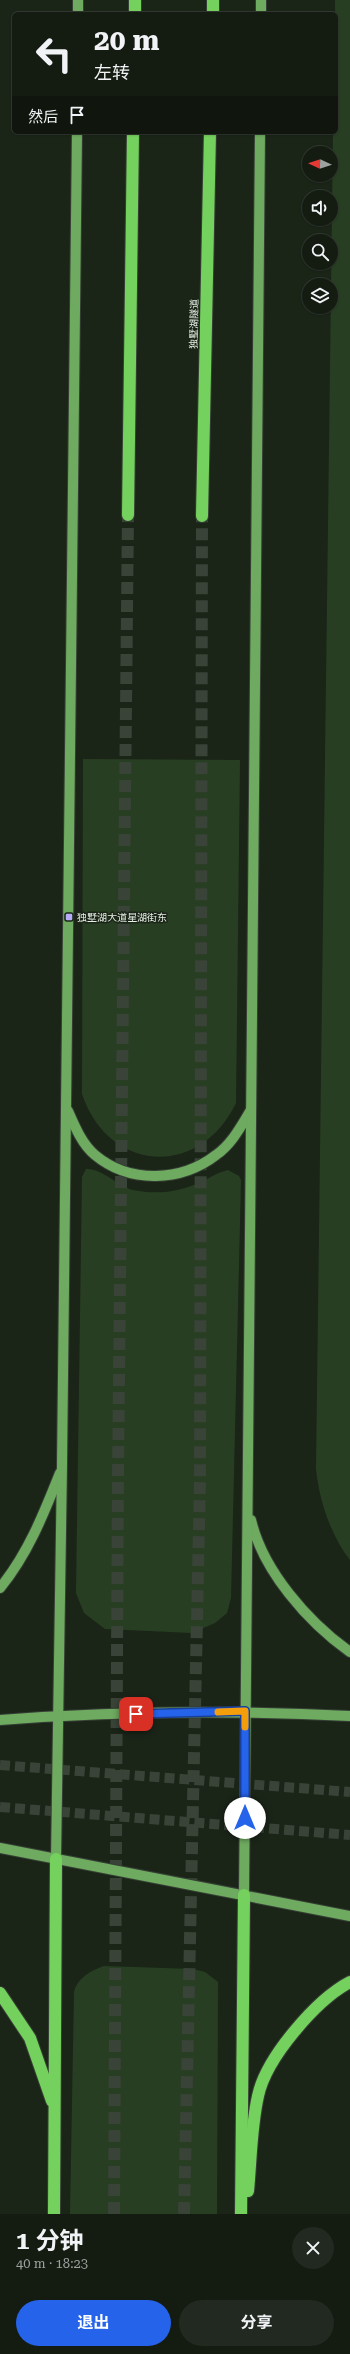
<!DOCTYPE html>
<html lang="zh">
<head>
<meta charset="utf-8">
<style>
	body { margin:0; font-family:"Roboto Serif","Noto Sans SC",serif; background:#212920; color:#f1f3f6; height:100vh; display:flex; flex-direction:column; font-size:15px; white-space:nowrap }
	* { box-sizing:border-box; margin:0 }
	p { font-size:13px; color:#9da19f }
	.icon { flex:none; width:22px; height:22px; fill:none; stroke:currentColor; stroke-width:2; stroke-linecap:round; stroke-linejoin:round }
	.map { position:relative; height:2214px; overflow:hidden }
	.sheet { display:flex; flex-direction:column; background:#141c12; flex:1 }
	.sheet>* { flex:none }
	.hud { position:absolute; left:12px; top:12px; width:326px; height:122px; border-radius:6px; box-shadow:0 1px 3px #0004,0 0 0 1px #333a32; background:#141c12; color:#f1f3f6; overflow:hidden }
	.needle { width:26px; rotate:273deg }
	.tools { position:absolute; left:302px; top:146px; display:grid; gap:8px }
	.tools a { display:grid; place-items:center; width:36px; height:36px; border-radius:50%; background:#141c12; box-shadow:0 1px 3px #0004,0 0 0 1px #333a32; font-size:20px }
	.pin { position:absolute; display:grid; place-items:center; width:34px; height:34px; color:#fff; margin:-17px; border-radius:8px; box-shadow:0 2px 6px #0006 }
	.me { position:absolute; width:44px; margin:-22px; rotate:0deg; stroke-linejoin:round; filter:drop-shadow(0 0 3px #0008) }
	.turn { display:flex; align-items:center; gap:14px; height:84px; padding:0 16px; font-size:18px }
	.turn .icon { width:52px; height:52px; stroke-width:2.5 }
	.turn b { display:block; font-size:28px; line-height:34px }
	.then { display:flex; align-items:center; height:38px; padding:0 16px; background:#0003; gap:8px; font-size:15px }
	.round { display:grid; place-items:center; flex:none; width:42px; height:42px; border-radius:21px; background:#212920 }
	.overview { display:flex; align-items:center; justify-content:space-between; height:68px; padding:0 16px }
	h1 { font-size:24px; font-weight:700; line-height:30px }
	.button { display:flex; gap:8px; margin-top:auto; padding:8px 16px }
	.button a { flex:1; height:46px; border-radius:24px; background:#2563eb; color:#fff; font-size:16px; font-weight:700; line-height:46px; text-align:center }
	.button a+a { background:#212920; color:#f1f3f6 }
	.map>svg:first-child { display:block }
</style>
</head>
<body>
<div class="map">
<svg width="350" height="2214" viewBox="0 0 350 2214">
	<rect width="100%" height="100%" fill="#1a2518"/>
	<g fill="#283e22">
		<path d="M335,0H350V1560C331,1536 319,1500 316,1469L333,132H336Z"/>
		<path d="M83,759L240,760L236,1103C200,1178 109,1174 82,1094Z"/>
		<path d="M86,1169C102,1168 117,1186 133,1190C158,1195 180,1192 203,1181C211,1177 219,1172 228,1170L239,1176L241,1180L231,1598L227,1613L215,1623L192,1633L105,1629L84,1613L76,1593L82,1177Z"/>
		<path d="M104,1966L193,1969L205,1972L218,1982L217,2214H70L74,1992C77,1978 92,1970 104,1966Z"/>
	</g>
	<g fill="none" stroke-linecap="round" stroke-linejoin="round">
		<g stroke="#394337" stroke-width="10" stroke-dasharray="10 5" stroke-linecap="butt">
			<path d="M0,1765L350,1792"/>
			<path d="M0,1807L350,1835"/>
		</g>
		<g stroke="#394337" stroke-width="12" stroke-dasharray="12 6" stroke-linecap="butt">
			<path d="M114,2214L118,1474L128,515"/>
			<path d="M184,2214L200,1481L202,516"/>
		</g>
		<defs>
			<g id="major">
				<path d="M78,14V0"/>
				<path d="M261,14V0"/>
				<path d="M68,1111C75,1127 82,1144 95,1155C130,1184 181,1182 216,1155C232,1144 241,1126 251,1110"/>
				<path d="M251,1520C263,1571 308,1622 350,1652"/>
				<path d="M0,1588C28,1554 44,1513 60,1473"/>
				<path d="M0,1720C116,1711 233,1710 350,1716"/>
				<path d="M0,1848L350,1916"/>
				<path d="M56,1859L62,1465L77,132"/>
				<path d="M244,1895L260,132"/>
			</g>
			<g id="highway">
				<path d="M135,14V0"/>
				<path d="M213,14V0"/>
				<path d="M128,515L133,132"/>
				<path d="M202,516L210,132"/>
				<path d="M0,1993L30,2038L52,2101"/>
				<path d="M248,2191C251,2160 251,2127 258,2096C266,2058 316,2000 350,1982"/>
				<path d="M54,2214L56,1859"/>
				<path d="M241,2214L244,1895"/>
			</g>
		</defs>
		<use href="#major" stroke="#363f35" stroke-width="12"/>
		<use href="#highway" stroke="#363f35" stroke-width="14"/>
		<use href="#major" stroke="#6eaa5f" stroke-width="10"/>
		<use href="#highway" stroke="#75d15e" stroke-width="12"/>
	</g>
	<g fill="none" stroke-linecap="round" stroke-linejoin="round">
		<defs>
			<path id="route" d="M136,1714L245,1711V1818"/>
		</defs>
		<use href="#route" stroke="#184099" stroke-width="10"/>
		<use href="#route" stroke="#2563eb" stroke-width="7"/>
		<path stroke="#f59e0b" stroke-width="7" d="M218,1712L245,1711V1727"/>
	</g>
	<rect fill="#b6acf8" stroke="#1a2518" stroke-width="1.5" x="65" y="913" width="8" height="8" rx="2"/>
	<g text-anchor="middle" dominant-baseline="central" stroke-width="3" stroke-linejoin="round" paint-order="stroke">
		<g font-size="10" fill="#e6ede4" stroke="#1a2518">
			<text transform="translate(194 324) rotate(-89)">独墅湖隧道</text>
		</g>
		<g font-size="10" fill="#e6ede4" stroke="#1a2518" text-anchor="start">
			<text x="77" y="917">独墅湖大道星湖街东</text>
		</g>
	</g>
</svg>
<div class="tools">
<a><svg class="needle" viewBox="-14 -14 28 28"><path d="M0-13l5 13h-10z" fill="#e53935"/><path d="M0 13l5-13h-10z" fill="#9da19f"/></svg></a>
<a><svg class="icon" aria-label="sound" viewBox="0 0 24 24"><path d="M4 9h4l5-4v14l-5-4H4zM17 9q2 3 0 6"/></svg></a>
<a><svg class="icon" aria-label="search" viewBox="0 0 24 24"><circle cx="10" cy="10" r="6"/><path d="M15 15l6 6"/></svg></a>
<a><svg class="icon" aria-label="layers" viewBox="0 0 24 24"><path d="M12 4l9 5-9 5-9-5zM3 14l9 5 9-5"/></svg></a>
</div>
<div class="pin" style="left:136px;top:1714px;background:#d93025"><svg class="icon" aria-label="arrive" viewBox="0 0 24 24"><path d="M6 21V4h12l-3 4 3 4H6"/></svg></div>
<svg class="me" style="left:245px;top:1818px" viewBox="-20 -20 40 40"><circle r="19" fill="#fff"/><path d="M0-13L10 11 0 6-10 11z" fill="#2563eb"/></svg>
<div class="hud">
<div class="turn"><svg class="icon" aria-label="left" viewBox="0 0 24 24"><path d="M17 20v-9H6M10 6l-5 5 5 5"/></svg><div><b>20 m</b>左转</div></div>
<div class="then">然后<svg class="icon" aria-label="arrive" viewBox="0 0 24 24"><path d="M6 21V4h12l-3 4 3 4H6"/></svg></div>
</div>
</div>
<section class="sheet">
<div class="overview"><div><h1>1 分钟</h1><p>40 m · 18:23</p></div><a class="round"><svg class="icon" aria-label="close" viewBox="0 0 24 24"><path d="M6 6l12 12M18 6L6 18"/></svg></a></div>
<div class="button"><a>退出</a><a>分享</a></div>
</section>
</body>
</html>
